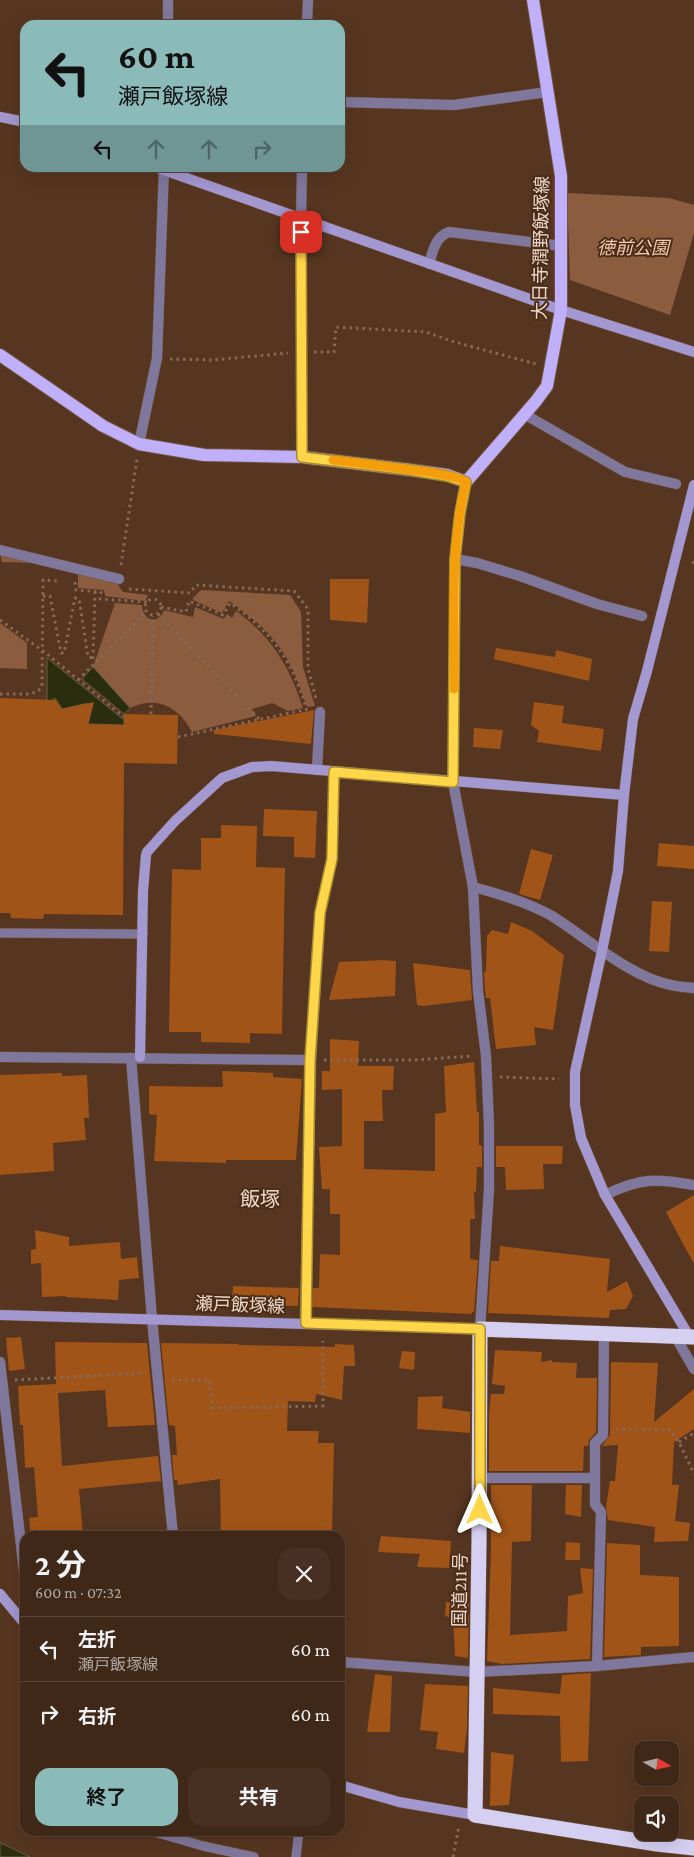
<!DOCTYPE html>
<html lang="ja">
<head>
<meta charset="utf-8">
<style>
	body { margin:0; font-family:"Crimson Pro","Noto Sans JP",serif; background:#473021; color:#f1f3f6; height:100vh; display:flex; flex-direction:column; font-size:19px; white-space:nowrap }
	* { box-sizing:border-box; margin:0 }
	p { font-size:16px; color:#aea6a2 }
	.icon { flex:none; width:28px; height:28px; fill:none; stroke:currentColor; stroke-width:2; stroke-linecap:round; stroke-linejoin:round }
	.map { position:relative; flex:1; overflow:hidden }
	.sheet { position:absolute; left:20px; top:1531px; width:325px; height:305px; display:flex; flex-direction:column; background:#402818; border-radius:15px; box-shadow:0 5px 20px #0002,0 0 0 1px #594437 }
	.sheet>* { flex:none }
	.hud { position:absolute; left:20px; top:20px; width:325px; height:152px; border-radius:15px; box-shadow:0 5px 20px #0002,0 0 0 1px #594437; background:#8bbbb9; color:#111; overflow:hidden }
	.needle { width:32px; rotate:98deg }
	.buttons { position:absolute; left:634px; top:1741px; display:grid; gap:10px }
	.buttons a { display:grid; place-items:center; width:45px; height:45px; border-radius:10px; background:#402818; box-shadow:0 5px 20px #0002,0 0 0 1px #594437; font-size:25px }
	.pin { position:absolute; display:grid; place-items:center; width:42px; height:42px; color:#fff; margin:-21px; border-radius:10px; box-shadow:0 2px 8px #0006 }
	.me { position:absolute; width:55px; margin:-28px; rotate:0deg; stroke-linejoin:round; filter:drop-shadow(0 0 4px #0008) }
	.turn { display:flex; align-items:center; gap:18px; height:105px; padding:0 15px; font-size:22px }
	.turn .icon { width:65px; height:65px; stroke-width:2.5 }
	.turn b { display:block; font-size:35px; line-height:42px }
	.lanes { display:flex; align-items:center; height:48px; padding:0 15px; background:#0003; justify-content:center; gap:25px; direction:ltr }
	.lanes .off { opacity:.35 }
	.round { display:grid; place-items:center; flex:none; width:52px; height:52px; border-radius:15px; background:#473021 }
	.summary { display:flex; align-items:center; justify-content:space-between; height:85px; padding:0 15px }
	h1 { font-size:30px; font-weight:700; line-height:38px }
	.action { display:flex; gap:10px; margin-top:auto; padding:10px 15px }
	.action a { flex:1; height:58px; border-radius:15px; background:#8bbbb9; color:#111; font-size:20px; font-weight:700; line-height:58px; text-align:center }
	.action a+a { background:#473021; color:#f1f3f6 }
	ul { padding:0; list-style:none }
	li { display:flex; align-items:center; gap:15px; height:65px; padding:0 15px; border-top:1px solid #594437 }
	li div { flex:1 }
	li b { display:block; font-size:19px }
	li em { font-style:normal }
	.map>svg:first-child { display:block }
</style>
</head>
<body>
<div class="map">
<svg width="694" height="1857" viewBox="0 0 694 1857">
	<rect width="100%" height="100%" fill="#563620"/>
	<g fill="#8b5c3e">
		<path d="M567,193L669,198L694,205V233L670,315L570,280Z"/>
		<path d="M0,553L34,563L2,562Z"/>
		<path d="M78,573L116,582L123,592L148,595L145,601L105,596L104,590L78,588Z"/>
		<path d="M201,590L290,595L301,612L303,667L315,706L307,707C289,653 276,634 229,601L222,613L193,600V598Z"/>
		<path d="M115,603L142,605C142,621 159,625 164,610L193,617L195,607L224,619L227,614L232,618L236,611C273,638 289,666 303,708L288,711L272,703L252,709L256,716L192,732C179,707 157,695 130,708L93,667Z"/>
		<path d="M0,623L27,643V669L0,668Z"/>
	</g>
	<g fill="#2b2d0f" stroke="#656047">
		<path d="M47,658L124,720V725L88,724L93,704H84L62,709L55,698L47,704Z"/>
		<path d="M93,667L130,708L124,714L82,679Z"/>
		<path d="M0,1843H1L30,1857H0Z"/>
	</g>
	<g fill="#a05418">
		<path d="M330,579H369L367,623L330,620Z"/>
		<path d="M496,648L555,657L556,650L592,659L589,681L494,659Z"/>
		<path d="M0,698L56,700L62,709L94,702L88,724L124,725V714L178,715L177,764L124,763L123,915L44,914L43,919L11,918L10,913H0Z"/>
		<path d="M534,702L564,706L562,723L604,729L601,751L537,742L539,731L531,725Z"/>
		<path d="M314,710L311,744L214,734V730Z"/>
		<path d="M474,728L503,730L500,749L473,747Z"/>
		<path d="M264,809L317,811L315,858L294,857V837L263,836Z"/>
		<path d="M221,825L257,826L256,867L285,868L282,1034L250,1033V1043L201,1042V1032H169L172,869L201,870V838H221Z"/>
		<path d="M659,843L694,846V869L657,866Z"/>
		<path d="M531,849L553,855L540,900L519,894Z"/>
		<path d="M652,901L672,902L669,952L649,951Z"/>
		<path d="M511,922L532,931L564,955L553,1030L534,1027L536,1045L496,1049L490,998H486L485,990L484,972H486L487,936L492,930L508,934Z"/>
		<path d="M384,960L396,961L395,996L329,1000L339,962Z"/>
		<path d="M413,963L470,970L472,1000L424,1006L417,1005Z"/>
		<path d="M330,1039L359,1041L358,1066H394L393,1090H382L383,1121H364V1169L435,1171V1114L446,1112L444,1066L474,1062L477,1112H479V1145L482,1146V1167H477L476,1192H474L475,1219H470V1259L478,1260L474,1312H472V1314L312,1307L313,1288H319L320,1254L340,1255V1214H330V1189H322L319,1147L342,1146V1089L322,1090V1071H330Z"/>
		<path d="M222,1071L273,1073V1077L302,1079L296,1160H226V1163L154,1161L157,1115L149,1114V1086L223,1087Z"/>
		<path d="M62,1073V1076L87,1075L89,1118H84L86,1140L53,1143L54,1171L0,1175V1075Z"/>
		<path d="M496,1146H563L562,1164H543L544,1189L506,1190L505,1167H496Z"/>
		<path d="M694,1195V1264L666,1212Z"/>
		<path d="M35,1230L69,1237V1246L120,1242L121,1259L137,1257L139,1278L119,1280L118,1300L65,1297L66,1296L42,1297L41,1263L31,1264V1250L36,1249Z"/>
		<path d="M500,1246L610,1259L607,1292L627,1281L633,1296L626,1309L610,1310L609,1318L488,1313L491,1261H499Z"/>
		<path d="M233,1286L299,1288L298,1306L232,1305Z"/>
		<path d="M21,1337L25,1369L9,1371L6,1338Z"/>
		<path d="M55,1342L147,1343L155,1425L108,1427L105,1390L58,1393L62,1466L158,1456L161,1481L79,1489L83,1536H31L29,1518L38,1517L34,1467L25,1468L23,1425H20L18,1386L56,1384Z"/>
		<path d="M161,1343L238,1344V1345L335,1347V1344L354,1345L355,1366H344L342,1400L316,1394L315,1402L288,1401L287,1431H319L318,1443H334L332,1536H221L220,1479L178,1485L177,1480H174L172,1455H177L175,1426L169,1425Z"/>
		<path d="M495,1350L542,1352L541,1362L552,1360V1362L577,1363L576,1378H597L596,1432L589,1440L588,1446H584L583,1471H489V1415L491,1394H504L505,1386L492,1384Z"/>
		<path d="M402,1351L415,1352L414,1370L399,1368Z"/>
		<path d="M611,1362L658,1363L654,1422L694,1389V1429L674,1442L672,1485H679L675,1521L690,1523L688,1541L654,1542L655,1527L608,1520L606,1507L610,1481H615L618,1445L602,1446L610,1435Z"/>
		<path d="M443,1396L442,1408L470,1412V1433L417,1429L418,1397Z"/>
		<path d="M491,1485H532L531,1541L512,1542L510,1635L567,1631L568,1596L583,1593L580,1568L593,1569L590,1659L502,1664L487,1661L491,1550Z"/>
		<path d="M566,1485H582L581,1517L565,1514Z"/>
		<path d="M381,1536L451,1541L449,1568L417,1567L420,1554L378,1552Z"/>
		<path d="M566,1542L580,1543V1560H565Z"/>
		<path d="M607,1543L640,1545V1575L679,1577V1646L641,1647V1655L604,1657Z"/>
		<path d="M446,1602L469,1604L468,1658L455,1656L453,1618L445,1616Z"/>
		<path d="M591,1673L588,1761L561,1762L560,1716L493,1714V1688L560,1694L562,1675Z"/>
		<path d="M375,1674L392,1676L390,1732H367Z"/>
		<path d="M425,1684L468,1686L467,1728L464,1753L436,1749L438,1732L420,1730Z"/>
		<path d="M491,1752L514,1755L509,1805L490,1806Z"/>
	</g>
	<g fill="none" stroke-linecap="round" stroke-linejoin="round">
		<defs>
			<g id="lane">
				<path d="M0,933L143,934"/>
				<path d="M151,1831L203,1846L254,1857"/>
				<path d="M296,1857L299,1831"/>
			</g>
			<g id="street">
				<path d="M168,25V0"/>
				<path d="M307,25L308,0"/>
				<path d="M340,102L454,105L547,92"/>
				<path d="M429,264C433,251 435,237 449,232L562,246"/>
				<path d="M524,414L625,472L676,484"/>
				<path d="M139,444L157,358L164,168"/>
				<path d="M302,457L301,219L302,168"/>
				<path d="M466,482L460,513L455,559L453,782L473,887L478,991L486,1056L489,1126V1189L480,1329"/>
				<path d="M0,550L119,579"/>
				<path d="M455,559L477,563L520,576L597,604L642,616"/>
				<path d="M317,770L320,712"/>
				<path d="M473,887C500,894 527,902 552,916C587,938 630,977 671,985C678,987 686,987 694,988"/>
				<path d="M0,1057L311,1060"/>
				<path d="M131,1058L152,1319L173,1536"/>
				<path d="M605,1195C640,1178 656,1178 694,1185"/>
				<path d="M305,1323L311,1060L320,913L332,859L334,772"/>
				<path d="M675,1336L694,1369"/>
				<path d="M0,1362L25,1580"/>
				<path d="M480,1478H595"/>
				<path d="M340,1662L477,1672L597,1666L694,1657"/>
				<path d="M597,1666L601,1512L595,1504V1443L603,1435L604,1334"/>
			</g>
			<g id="secondary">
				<path d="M0,117L25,122"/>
				<path d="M158,168L561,310L694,352"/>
				<path d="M140,1057L143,891L146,855L147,852L175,821L222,778L252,767L271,766L624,795"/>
				<path d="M0,1315L480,1329"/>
				<path d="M689,1336L605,1195L581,1138L575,1105V1072L602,951L618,871L624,795L633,719L647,671L694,485"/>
				<path d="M0,1594L25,1624"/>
				<path d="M340,1785L399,1802L475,1815"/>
			</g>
			<path id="primary" d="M0,355L103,426L139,444L204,455L302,457L411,470L447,475L466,482L536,401L547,386L561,310V176L533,0"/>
			<path id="highway" d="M694,1337L480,1329L479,1542L475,1815L657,1844L694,1848"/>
		</defs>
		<use href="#lane" stroke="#71533f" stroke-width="10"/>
		<use href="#street" stroke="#71533f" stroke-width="11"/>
		<use href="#secondary" stroke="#71533f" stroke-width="11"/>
		<use href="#primary" stroke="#71533f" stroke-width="14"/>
		<use href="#highway" stroke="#71533f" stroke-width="16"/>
		<g stroke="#866956" stroke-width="3" stroke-dasharray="2.5 4" stroke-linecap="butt">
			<path d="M314,352H334L336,327L426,332L451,341L536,364"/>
			<path d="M170,359L213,360L288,353"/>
			<path d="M692,562L694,563"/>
			<path d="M121,565L137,459"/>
			<path d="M75,582L76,590L101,592L100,599L147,602"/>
			<path d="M129,589L190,593L196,585L294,591L308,609V668L316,699"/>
			<path d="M43,596H50L61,653H64L75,598L79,599L88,657L93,658"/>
			<circle cx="153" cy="607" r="8"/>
			<path d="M161,607L186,612L189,601L223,615L230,603C271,632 292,659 306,708"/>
			<path d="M158,614L259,719"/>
			<path d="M0,620L47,654L124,717"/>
			<path d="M93,659L95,592"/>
			<path d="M78,680L146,612"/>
			<path d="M0,694H31L41,689L42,684L43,580L58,581"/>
			<path d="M151,714L153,616"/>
			<path d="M178,737L308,709"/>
			<path d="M324,1060H414L473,1056"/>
			<path d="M500,1077L559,1079"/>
			<path d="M15,1380L144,1373"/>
			<path d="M172,1380H210L212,1408L323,1406V1341"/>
			<path d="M616,1429L670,1430L679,1442L694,1474"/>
			<path d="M679,1442L694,1433"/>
			<path d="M453,1857L459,1826"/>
		</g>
		<use href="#lane" stroke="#7f789c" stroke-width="9"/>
		<use href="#street" stroke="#7f789c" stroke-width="10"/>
		<use href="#secondary" stroke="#a398d0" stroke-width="10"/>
		<use href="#primary" stroke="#bfb0f9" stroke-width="12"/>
		<use href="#highway" stroke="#d5cff2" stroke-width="15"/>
	</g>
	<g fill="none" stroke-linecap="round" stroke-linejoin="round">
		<defs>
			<path id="route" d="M301,232L302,457L411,470L447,476L466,482L460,513L455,559L453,782L334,772L332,859L320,913L310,1060L306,1323L480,1329V1510"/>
		</defs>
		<use href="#route" stroke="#a68a30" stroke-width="12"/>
		<use href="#route" stroke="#ffd54a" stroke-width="9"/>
		<path stroke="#f59e0b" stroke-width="9" d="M333,460L429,472L458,478L466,482C449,550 455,620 454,689"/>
	</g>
	<g text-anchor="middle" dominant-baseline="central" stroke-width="4" stroke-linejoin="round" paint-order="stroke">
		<g font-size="18" fill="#ecd7cb" stroke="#4b2c16">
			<text transform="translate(541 248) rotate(-89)">大日寺潤野飯塚線</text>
			<text transform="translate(240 1305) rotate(2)">瀬戸飯塚線</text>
			<text transform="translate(460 1590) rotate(-89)">国道211号</text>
		</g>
		<g font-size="18" font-style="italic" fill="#f4c9af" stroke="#4b2c16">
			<text x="633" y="248">徳前公園</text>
		</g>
		<g font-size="20" fill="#ecd7cb" stroke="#4b2c16">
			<text x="260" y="1199">飯塚</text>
		</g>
	</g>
</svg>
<div class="buttons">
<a><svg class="needle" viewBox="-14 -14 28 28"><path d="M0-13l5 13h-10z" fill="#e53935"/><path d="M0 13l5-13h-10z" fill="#aea6a2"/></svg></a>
<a><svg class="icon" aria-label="sound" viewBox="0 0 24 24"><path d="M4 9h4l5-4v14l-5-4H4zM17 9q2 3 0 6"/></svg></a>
</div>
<div class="pin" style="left:301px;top:232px;background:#d93025"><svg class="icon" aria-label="arrive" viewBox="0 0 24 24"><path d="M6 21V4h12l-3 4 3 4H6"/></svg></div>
<svg class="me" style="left:480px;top:1510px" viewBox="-20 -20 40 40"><path d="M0-17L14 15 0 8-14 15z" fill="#ffd54a" stroke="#fff" stroke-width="4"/></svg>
<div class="hud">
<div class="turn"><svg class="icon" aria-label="left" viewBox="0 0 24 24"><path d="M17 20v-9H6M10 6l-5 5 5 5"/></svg><div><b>60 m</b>瀬戸飯塚線</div></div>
<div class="lanes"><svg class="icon" aria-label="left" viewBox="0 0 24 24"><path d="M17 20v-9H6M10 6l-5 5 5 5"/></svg><svg class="icon off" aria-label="ahead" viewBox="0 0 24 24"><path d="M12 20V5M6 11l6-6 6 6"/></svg><svg class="icon off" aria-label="ahead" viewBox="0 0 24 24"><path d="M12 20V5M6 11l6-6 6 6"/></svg><svg class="icon off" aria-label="right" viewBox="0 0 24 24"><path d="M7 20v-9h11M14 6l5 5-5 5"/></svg></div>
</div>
<section class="sheet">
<div class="summary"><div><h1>2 分</h1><p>600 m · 07:32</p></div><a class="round"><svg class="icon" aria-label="close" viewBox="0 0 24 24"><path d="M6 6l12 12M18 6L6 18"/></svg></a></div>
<ul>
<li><svg class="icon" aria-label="left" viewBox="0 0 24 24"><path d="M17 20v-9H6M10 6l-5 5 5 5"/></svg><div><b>左折</b><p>瀬戸飯塚線</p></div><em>60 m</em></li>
<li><svg class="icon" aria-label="right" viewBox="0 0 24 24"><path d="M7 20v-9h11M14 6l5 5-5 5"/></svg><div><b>右折</b></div><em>60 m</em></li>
</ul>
<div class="action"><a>終了</a><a>共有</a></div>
</section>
</div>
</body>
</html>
